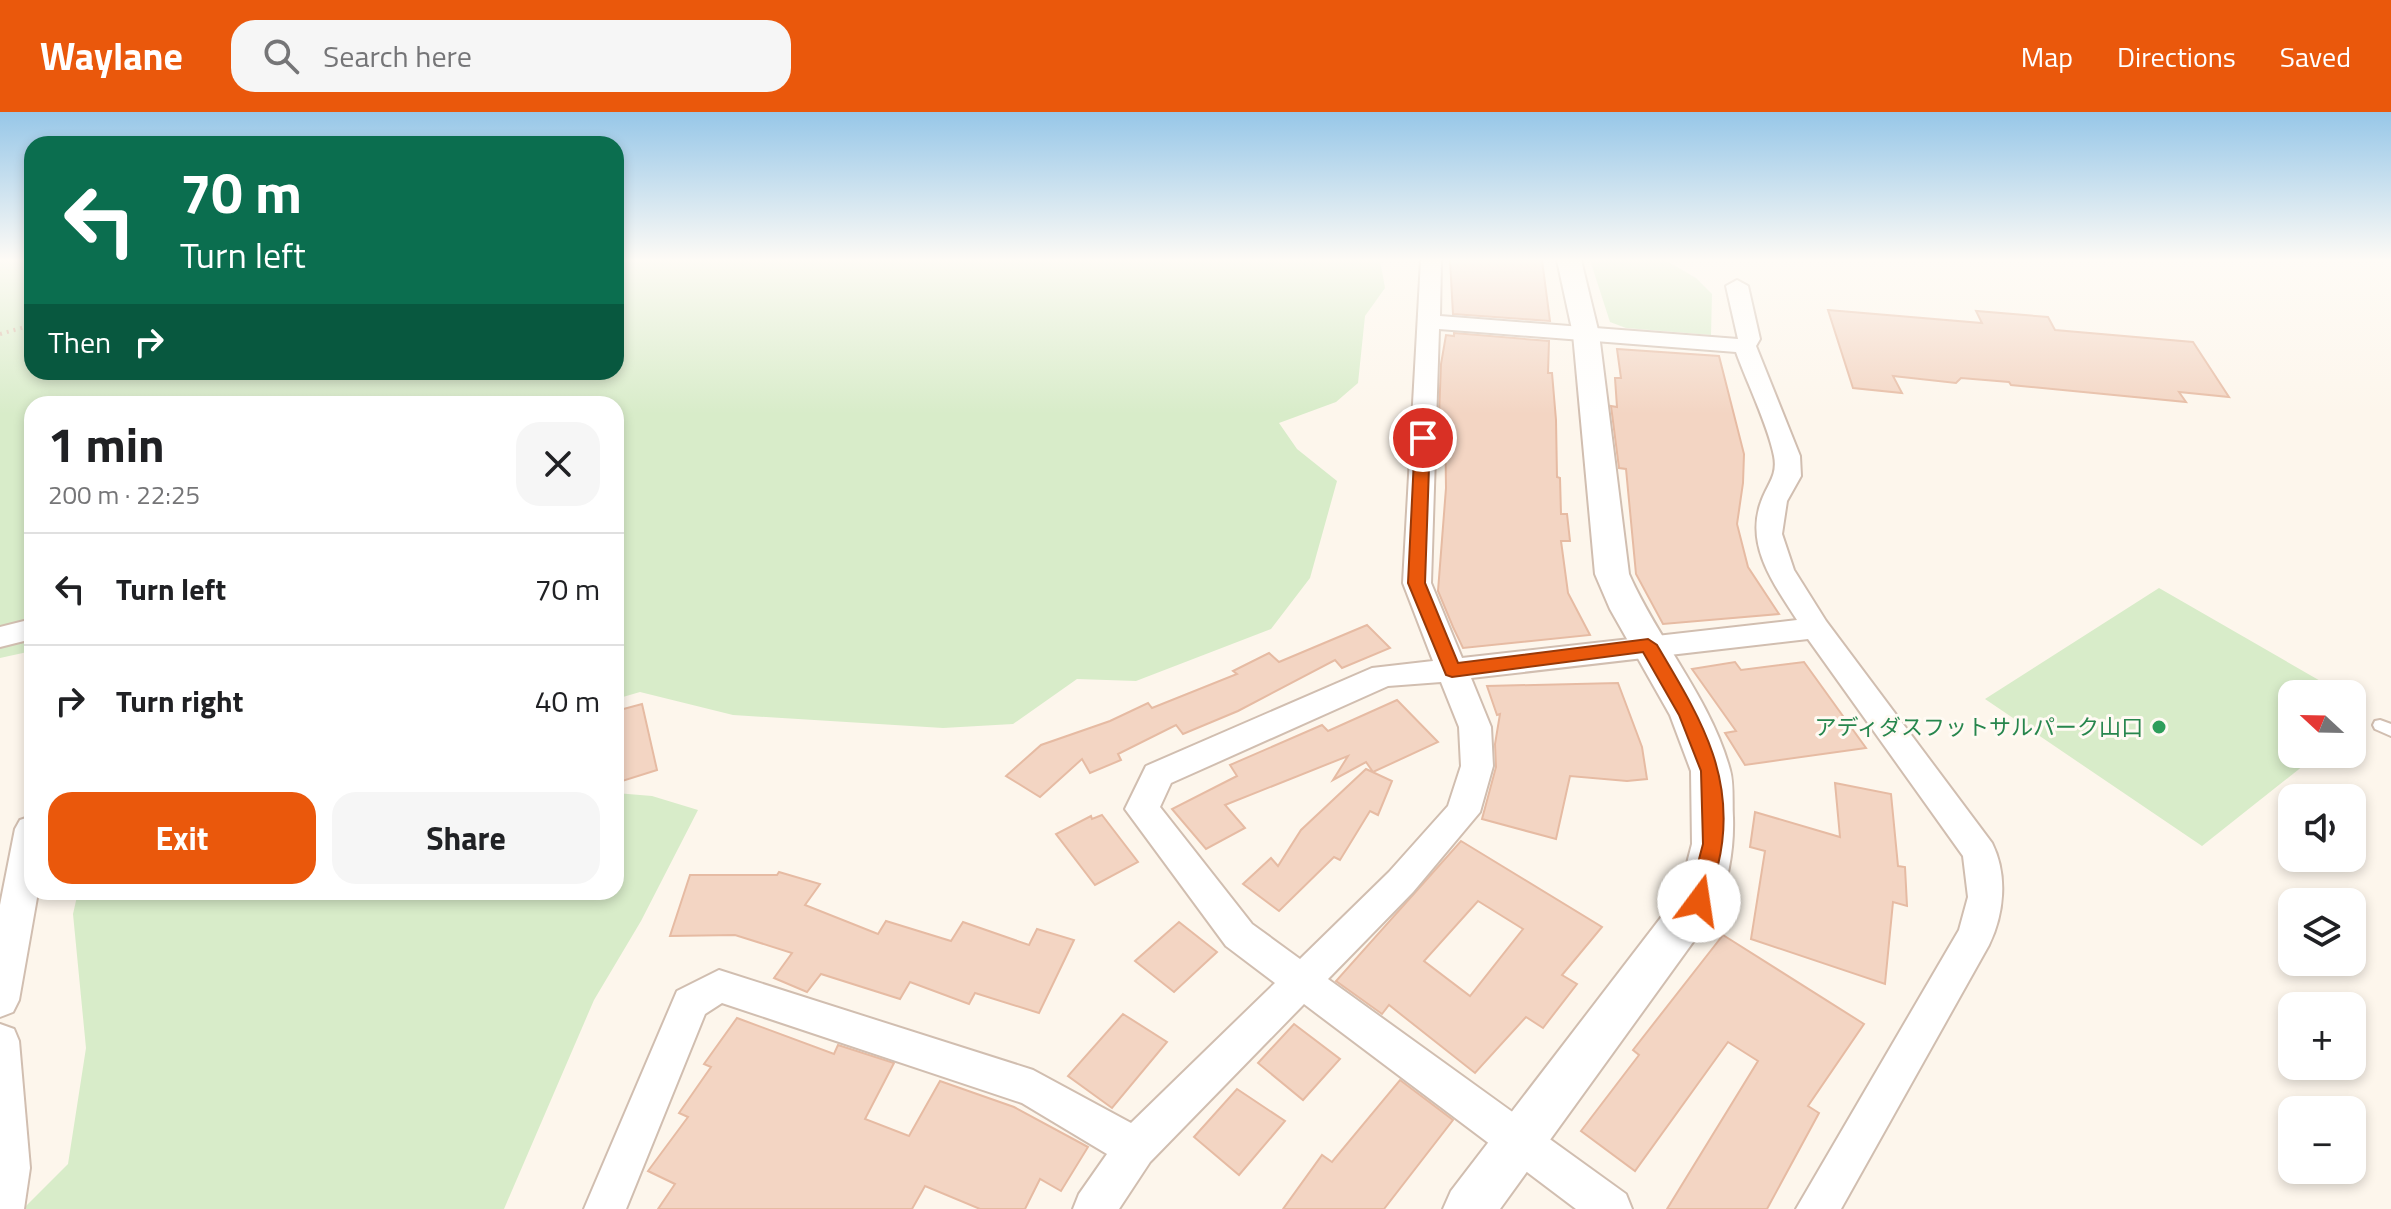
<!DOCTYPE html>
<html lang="en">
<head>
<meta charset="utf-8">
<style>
	body { margin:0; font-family:"Titillium Web","Noto Sans JP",sans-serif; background:#f6f6f6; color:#202124; height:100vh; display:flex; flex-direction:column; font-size:30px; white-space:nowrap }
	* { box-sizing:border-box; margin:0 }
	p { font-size:26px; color:#757577 }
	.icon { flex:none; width:44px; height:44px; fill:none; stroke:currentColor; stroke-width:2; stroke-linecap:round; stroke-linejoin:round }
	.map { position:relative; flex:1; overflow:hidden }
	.side { position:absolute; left:24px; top:284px; width:600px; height:504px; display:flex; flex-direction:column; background:#fff; border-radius:24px; box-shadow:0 4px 12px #0003 }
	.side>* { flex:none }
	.hud { position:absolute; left:24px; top:24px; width:600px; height:244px; border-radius:24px; box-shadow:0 4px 12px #0003; background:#0b6e4f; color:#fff; overflow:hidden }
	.needle { width:52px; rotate:292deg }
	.tools { position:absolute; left:2278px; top:568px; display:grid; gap:16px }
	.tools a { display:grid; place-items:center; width:88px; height:88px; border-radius:16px; background:#fff; box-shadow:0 4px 12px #0003; font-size:40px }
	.pin { position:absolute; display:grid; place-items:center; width:68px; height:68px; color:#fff; margin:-34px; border:4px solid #fff; border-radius:50%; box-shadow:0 2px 8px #0007 }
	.me { position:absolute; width:88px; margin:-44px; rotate:14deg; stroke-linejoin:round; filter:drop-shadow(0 0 6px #0008) }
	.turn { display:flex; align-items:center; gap:28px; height:168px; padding:0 24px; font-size:36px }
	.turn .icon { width:104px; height:104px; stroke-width:2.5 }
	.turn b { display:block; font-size:56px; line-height:68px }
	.then { display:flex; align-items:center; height:76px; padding:0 24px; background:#0003; gap:16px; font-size:30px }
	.round { display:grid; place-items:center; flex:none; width:84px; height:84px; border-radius:24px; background:#f6f6f6 }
	.headline { display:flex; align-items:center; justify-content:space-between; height:136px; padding:0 24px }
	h1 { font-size:48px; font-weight:700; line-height:60px }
	.cta { display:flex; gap:16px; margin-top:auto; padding:16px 24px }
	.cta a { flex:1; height:92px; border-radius:24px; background:#ea580c; color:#fff; font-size:32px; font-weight:700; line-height:92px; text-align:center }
	.cta a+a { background:#f6f6f6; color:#202124 }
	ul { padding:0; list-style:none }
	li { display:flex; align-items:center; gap:24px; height:112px; padding:0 24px; border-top:2px solid #e0e0e0 }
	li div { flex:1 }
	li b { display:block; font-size:30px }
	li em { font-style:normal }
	header { display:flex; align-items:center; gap:48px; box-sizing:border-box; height:112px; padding:0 40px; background:#ea580c; color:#fff }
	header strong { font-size:38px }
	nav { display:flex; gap:44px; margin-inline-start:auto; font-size:28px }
	.search { width:560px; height:72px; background:#f6f6f6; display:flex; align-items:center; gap:20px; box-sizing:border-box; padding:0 28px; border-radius:24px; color:#757577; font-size:30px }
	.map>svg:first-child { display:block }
</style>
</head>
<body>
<header>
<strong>Waylane</strong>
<div class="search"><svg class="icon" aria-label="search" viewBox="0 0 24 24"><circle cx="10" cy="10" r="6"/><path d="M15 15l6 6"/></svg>Search here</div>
<nav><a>Map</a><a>Directions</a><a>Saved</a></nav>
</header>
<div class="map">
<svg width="2391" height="1097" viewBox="0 0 2391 1097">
	<rect width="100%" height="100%" fill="#fdf6ec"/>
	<g fill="#d8ecc9">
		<path d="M0,148H32V260H616V148H1380L1385,176L1365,204L1358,271L1336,290L1279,311L1297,337L1337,369L1310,466L1271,517L1136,569L1077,567L1013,612L943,616L733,603L640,580L616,587V292H32V539L0,546Z"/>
		<path d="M1590,148H1665L1696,166L1712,182L1711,223L1626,216L1610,210Z"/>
		<path d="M2159,476L2343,582H2292V642H2318L2202,734L1985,587Z"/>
		<path d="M616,681L652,684L698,698L641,809L594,888L504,1097H23L68,1052L86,936L73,802L78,780H616Z"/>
	</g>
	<g fill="#f3d5c3" stroke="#e6bba3" stroke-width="2" fill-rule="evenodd">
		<path d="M1450,148H1542L1550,209L1453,202Z"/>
		<path d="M1828,198L1982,211L1976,199L2048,205L2055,218L2193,230L2229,285L2179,280L2186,290L2011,273L2009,270L1961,266L1956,271L1893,264L1902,281L1853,276Z"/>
		<path d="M1454,221L1549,229L1548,261H1552L1556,308L1557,365L1560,366L1561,402H1567L1570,429H1561L1568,481L1590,523L1463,536L1453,515L1438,479L1446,376L1445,304L1439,303L1441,252L1446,223L1454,224Z"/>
		<path d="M1617,237L1719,244L1744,342L1743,371L1737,412L1748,455L1779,502L1663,512L1636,462L1626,357L1619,356L1611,294L1617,295L1615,266H1621Z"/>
		<path d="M1367,513L1390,536L1342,556L1335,548L1238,599L1183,622L1176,613L1118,642L1121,648L1090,661L1082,647L1040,685L1006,664L1041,633L1110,609L1148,591L1152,596L1237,562L1233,559L1269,541L1279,550Z"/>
		<path d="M1735,550L1741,558L1804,550L1866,636L1745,653L1725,621L1736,619L1692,557Z"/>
		<path d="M1618,571L1642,635L1647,667L1627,669L1570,664L1556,727L1482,707L1496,655L1495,632L1500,602L1497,603L1487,574Z"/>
		<path d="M1397,588L1438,630L1373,660L1366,650L1333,668L1348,644L1225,693L1245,716L1206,737L1172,697L1237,664L1230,653L1322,613L1328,619Z"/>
		<path d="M642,592L657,658L616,671V599Z"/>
		<path d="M1366,657L1392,669L1378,703L1370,699L1340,748L1334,745L1279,799L1243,772L1271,746L1278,754L1301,718Z"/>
		<path d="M1835,671L1891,682L1898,754L1905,755L1907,794L1893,790L1885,872L1751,827L1765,739L1750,735L1755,700L1840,725Z"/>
		<path d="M1102,703L1138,750L1095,773L1056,722L1091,704L1092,707Z"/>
		<path d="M1461,729L1602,815L1562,863L1577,872L1543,916L1526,905L1475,961L1389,893L1382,902L1336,869ZM1478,789L1523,817L1470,884L1424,849Z"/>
		<path d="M779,760L820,772L805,793L878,822L886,809L951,829L963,810L1029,833L1037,817L1074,828L1039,901L975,881L969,892L910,870L900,887L821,862L807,880L774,866L792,841L735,823L670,824L690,763H777Z"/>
		<path d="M1179,810L1217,840L1174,880L1135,849Z"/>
		<path d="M1723,823L1864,912L1808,994L1819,1001L1767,1097H1667L1758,949L1728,930L1635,1059L1581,1019L1639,943L1633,938Z"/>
		<path d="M1123,902L1167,930L1112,996L1068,964Z"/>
		<path d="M737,906L834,942L838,933L894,951L865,1007L909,1024L940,969L1014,995L1088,1035L1061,1079L1040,1067L1025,1097H980L925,1074L912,1097H658L675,1072L648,1059L688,1005L679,1001L711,955L704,952Z"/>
		<path d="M1294,912L1340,947L1303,988L1258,951Z"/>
		<path d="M1400,968L1453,1008L1384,1097H1283L1322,1043L1332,1050Z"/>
		<path d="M1237,977L1285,1009L1239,1063L1194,1025Z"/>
	</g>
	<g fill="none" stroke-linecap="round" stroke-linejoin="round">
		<defs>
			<path id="service" d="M2380,608L2391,612V624L2375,617L2373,613L2375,609Z"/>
			<g id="minor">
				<path d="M1421,148H1441L1440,204L1738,227L1726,174L1737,168L1748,174L1760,227L1756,234L1800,344L1801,364L1787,389L1782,422L1794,458L1826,509L1992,731C2008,763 2004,802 1989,833L1841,1097H1796L1959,818L1968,785L1963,744L1808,527L1471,566L1491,615L1493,654L1480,700L1413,780L1328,867L1626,1082L1632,1097H1576L1304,892L1150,1050L1119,1097H1073L1079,1082L1107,1042L1022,991L722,891L705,902L626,1097H584L677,879L719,858L1033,958L1131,1011L1275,871L1226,834L1125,697L1146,654L1372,556L1433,549L1403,471ZM1439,217L1736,240C1747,271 1768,313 1774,344C1778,364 1767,372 1761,390C1745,434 1774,472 1797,508L1462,546L1431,471ZM1441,570L1459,615L1461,654L1448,694L1389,760L1300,847L1252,812L1160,695L1171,671L1388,574Z"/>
				<path d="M32,507V527L0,535V515Z"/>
				<path d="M32,704V780H38L19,888L13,900L0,905V793L15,717L20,708Z"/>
				<path d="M0,912L14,917L19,929L30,1056L24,1097H0Z"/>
			</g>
			<path id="tertiary" d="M1557,148H1581L1599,222L1629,462C1658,528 1711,587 1730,658C1734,672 1732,691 1733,706C1734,738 1728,773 1714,801L1500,1097H1443L1451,1079L1679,782L1692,732L1691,659L1670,603L1610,497L1595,462L1573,222Z"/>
		</defs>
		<use href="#service" stroke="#d1beb0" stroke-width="4"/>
		<use href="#minor" stroke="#d1beb0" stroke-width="4"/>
		<use href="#tertiary" stroke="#d1beb0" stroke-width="4"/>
		<path stroke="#d9b8a5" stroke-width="4" stroke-dasharray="2 5" stroke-linecap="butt" d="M0,222L32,213"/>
		<use href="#service" fill="#fff" fill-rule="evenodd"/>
		<use href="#minor" fill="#fff" fill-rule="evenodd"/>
		<use href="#tertiary" fill="#fff" fill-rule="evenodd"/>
	</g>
	<linearGradient id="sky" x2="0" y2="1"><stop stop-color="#97c7e8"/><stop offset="0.49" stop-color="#fefbf6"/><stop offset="1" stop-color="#fefbf6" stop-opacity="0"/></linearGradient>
	<rect width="2391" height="302" fill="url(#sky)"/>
	<path fill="#ea580c" stroke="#983908" stroke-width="2" d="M1423,322L1430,326L1425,471L1458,551L1648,527L1657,533C1699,604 1739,666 1718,753C1715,767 1713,782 1707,795L1699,798L1691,795L1688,789L1703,732L1701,659L1679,603L1643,540L1452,565L1446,563L1408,471L1415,326Z"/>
	<circle fill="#2e9e5b" stroke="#fffaf3" stroke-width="3" cx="2159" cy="615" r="8"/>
	<g text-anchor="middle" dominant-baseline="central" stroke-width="6" stroke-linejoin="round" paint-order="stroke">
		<g font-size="22" fill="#27864d" stroke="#fffaf3" text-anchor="end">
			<text x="2143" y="615">アディダスフットサルパーク山口</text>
		</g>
	</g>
</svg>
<div class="tools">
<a><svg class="needle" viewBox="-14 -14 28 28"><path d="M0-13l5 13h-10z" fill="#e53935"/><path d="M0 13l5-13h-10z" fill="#757577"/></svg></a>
<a><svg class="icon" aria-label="sound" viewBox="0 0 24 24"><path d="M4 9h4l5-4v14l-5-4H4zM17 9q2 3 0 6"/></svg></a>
<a><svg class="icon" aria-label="layers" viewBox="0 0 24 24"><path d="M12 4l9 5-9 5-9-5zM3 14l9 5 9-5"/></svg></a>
<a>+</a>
<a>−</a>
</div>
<div class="pin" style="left:1423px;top:326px;background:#d93025"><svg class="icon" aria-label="arrive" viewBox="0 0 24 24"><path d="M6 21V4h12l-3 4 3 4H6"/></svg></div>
<svg class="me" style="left:1699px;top:789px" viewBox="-20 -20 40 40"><circle r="19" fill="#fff"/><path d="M0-13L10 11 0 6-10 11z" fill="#ea580c"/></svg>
<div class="hud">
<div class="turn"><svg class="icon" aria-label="left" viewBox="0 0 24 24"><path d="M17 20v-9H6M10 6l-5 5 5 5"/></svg><div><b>70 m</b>Turn left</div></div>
<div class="then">Then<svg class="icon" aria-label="right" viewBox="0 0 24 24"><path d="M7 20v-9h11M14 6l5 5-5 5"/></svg></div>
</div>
<section class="side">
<div class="headline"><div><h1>1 min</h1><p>200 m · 22:25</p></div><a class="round"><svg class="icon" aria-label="close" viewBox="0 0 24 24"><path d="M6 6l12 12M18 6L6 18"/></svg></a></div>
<ul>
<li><svg class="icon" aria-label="left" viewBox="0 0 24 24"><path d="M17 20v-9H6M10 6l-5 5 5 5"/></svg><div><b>Turn left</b></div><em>70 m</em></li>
<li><svg class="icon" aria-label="right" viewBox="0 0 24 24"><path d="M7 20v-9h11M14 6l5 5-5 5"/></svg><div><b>Turn right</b></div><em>40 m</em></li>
</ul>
<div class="cta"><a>Exit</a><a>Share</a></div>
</section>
</div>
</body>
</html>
